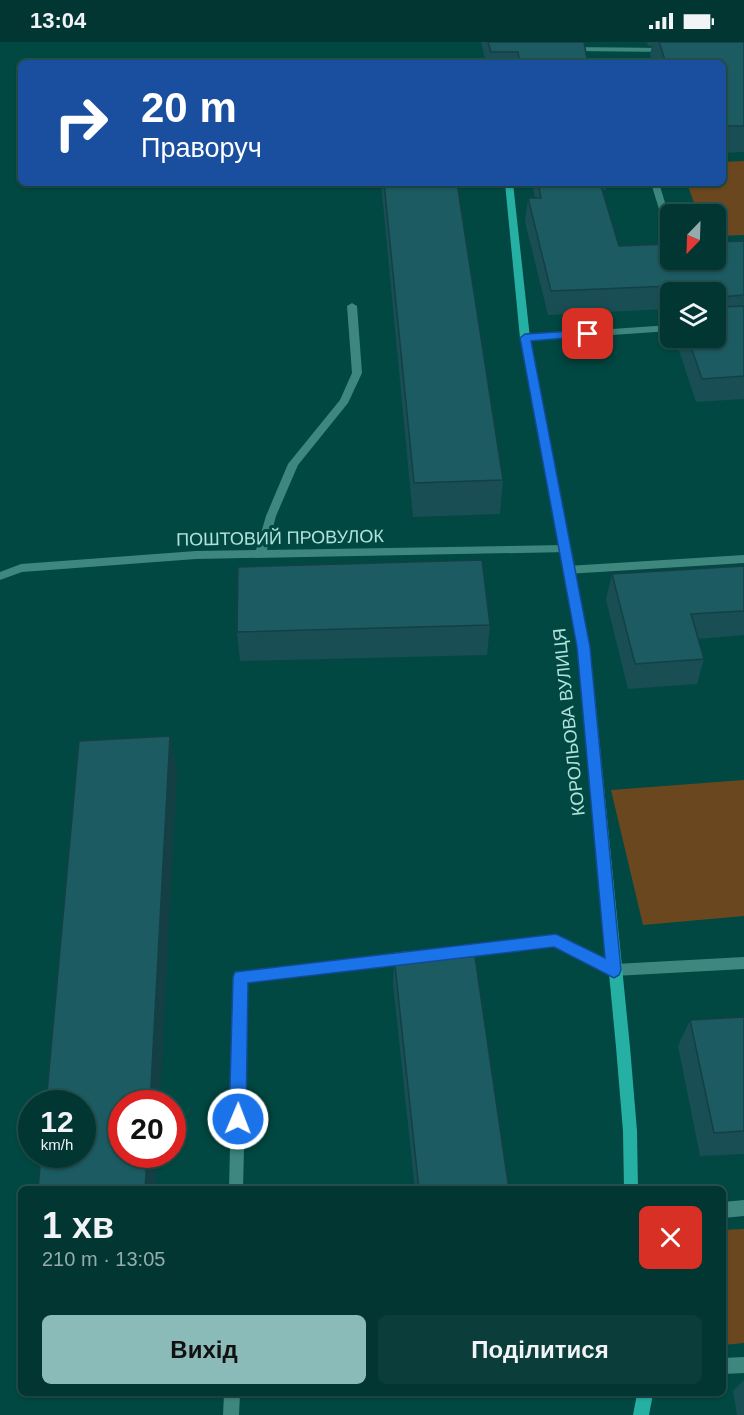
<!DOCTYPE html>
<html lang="uk">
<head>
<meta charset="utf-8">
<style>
	body { margin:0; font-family:Arial,sans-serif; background:#0b3e3a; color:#f1f3f6; height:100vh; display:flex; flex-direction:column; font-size:22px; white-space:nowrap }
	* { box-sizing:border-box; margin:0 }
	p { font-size:20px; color:#96abac }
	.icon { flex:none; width:33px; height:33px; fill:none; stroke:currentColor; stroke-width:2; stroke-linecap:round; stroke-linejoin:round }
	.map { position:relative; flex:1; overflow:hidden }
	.details { position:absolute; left:18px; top:1144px; width:708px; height:210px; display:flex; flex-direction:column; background:#013632; border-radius:9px; box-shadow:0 2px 4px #0004,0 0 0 2px #23504d }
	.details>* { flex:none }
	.guide { position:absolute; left:18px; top:18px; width:708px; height:126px; border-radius:9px; box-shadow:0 2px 4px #0004,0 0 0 2px #23504d; background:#1a4fa0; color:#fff; overflow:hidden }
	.needle { width:39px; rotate:203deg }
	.controls { position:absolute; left:660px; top:162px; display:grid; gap:12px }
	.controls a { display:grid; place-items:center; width:66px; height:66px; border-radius:9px; background:#013632; box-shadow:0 2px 4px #0004,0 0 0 2px #23504d; font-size:30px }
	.speed { position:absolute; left:18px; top:1048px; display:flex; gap:12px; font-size:30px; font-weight:700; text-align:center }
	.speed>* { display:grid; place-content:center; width:78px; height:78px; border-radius:50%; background:#013632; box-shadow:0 2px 4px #0004,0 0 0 2px #23504d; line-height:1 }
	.speed small { font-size:15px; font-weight:400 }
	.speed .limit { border:9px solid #d22; background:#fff; color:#111 }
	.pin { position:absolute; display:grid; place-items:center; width:51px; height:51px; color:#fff; margin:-26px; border-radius:12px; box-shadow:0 3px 9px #0006 }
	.me { position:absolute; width:66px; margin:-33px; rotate:1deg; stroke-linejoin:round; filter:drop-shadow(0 0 4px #0008) }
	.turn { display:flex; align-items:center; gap:21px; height:126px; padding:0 24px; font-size:27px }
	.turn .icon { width:78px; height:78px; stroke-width:2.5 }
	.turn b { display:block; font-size:42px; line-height:51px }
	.round { display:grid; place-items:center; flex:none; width:63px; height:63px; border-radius:9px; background:#0b3e3a }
	.headline { display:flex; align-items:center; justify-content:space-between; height:102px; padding:0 24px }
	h1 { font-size:36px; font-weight:800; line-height:45px }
	.button { display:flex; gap:12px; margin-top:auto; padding:12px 24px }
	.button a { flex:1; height:69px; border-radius:9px; background:#8bbbb9; color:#111; font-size:24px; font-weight:800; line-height:69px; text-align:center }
	.button a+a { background:#0b3e3a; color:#f1f3f6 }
	.status { display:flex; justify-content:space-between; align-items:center; height:42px; padding:0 30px; background:#013632; direction:ltr }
	.status svg { height:16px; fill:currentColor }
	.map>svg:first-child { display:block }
</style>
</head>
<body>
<div class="status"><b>13:04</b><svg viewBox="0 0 49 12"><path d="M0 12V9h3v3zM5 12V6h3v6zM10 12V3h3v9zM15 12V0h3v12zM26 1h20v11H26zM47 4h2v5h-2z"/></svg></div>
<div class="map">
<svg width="744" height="1373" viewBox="0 0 744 1373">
	<rect width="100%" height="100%" fill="#014842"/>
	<g fill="#6b471f">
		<path d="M744,119V193L716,194V172H698L687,141H723V120Z"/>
		<path d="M744,738V874L643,883L611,748Z"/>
		<path d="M744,1187V1301L723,1303V1188Z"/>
	</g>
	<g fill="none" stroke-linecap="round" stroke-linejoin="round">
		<g fill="#3e877f" fill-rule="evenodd">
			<path d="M568,5L668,6L672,8L668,10L571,9L567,7Z"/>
			<path d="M651,141H659L670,177V193L666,190Z"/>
			<path d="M352,261L357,264L362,331L348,361L298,423L276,474L267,508L564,503L568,504L569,507L568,510L196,517L22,530L0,538V530L21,522L196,509L256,508L266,474L288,422L340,358L352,331L347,264Z"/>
			<path d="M556,892L615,922L744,915V927L614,934L555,904L459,916L454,914L452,910L454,906L459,904Z"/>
			<path d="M409,909L414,911L416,915L414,919L409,921L248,940L243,1148H229L234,935L236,931Z"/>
			<path d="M744,1158V1174L723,1176V1160Z"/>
			<path d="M744,1315V1331L723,1332V1316Z"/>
			<path d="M224,1352H240L239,1373H223Z"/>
		</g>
		<g fill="#3e877f" fill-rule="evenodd">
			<path d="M670,283V289L525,299L520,296L525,293Z"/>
			<path d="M744,513V521L567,532L562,528L567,524Z"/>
		</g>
		<g fill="#26b0a3" fill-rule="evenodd">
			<path d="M505,141H513L530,296L590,605L630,1005L637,1089L638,1148H624L623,1089L616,1005L578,605L520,296Z"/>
			<path d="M637,1352H653L649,1373H633Z"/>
		</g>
	</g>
	<g fill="#184e54">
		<path d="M481,0H584L587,17V21H486Z"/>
		<path d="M647,0H744V110L723,111V21H653L650,12L652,4H648Z"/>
		<path d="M381,141H457L503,438L500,472L413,475Z"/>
		<path d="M532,141H607L606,148H602L619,204L744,199V357L696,360L675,296H716V250H670V280L666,267L548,273L525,180L528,156H535Z"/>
		<path d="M744,524V593L698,597L704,617L697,642L628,647L606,558L612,532Z"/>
		<path d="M490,583L487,613L240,619L237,590Z"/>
		<path d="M394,914L509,1148H415L393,942Z"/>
		<path d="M744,975V1112L700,1114L678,1004L690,978Z"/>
		<path d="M744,1338V1373H737L733,1349Z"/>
	</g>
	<g fill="#144045">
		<path d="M170,694L177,727L160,1062H150Z"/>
		<path d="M147,1113H157L155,1148H145Z"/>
	</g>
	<g fill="#1c5b62" stroke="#144045" stroke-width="1.5">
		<path d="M488,0H584L587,17H556L557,21H520L518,10H491Z"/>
		<path d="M659,0H744V84H723V21H666Z"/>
		<path d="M391,19H438L439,21H391Z"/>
		<path d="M384,141H457L503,438L414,441Z"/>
		<path d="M538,141H600L619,204L670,202V218H716V200L744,199V253L720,255L719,263L722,265L744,264V334L702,337L688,296H716V250H673L671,244L551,249L528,156H541Z"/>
		<path d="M482,518L490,583L237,590L238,525Z"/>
		<path d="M744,524V569L691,572L704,617L635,622L612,532Z"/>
		<path d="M170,694L150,1062H122V1113H147L145,1148H38L41,1113H82V1062H46L79,699Z"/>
		<path d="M474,908L509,1148H419L394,914Z"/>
		<path d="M744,975V1089L714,1091L690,978Z"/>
	</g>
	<path fill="#1a73e8" stroke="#114b97" stroke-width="1.5" d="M588,288L593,292L591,294L531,299L590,605L621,928L619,933L614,936L554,905L248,941L246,1077L243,1082L238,1085L232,1082L229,1077L233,935L235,930L556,892L605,916L577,605L520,296L525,292Z"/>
	<g text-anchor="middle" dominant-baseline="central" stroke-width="6" stroke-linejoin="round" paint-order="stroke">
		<g font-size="18" fill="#b0e2db" stroke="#014842">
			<text transform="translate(280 496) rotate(-1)">ПОШТОВИЙ ПРОВУЛОК</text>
			<text transform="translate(569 680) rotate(-96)">КОРОЛЬОВА ВУЛИЦЯ</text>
		</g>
	</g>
</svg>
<div class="controls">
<a><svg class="needle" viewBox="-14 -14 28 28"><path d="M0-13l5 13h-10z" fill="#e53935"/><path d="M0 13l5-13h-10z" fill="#96abac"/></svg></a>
<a><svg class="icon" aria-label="layers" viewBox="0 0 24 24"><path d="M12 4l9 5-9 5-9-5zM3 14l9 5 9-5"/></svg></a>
</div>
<div class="speed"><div>12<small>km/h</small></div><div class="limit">20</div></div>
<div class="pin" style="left:588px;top:292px;background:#d93025"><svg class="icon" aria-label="arrive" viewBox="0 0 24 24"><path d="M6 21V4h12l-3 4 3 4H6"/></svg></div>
<svg class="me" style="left:238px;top:1077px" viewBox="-20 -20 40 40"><circle r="17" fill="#1a73e8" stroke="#fff" stroke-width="3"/><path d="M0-11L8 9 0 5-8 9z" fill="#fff"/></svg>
<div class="guide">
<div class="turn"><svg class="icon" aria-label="right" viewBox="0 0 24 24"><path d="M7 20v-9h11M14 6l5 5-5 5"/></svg><div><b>20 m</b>Праворуч</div></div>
</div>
<section class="details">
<div class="headline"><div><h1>1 хв</h1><p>210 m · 13:05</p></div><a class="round" style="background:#d93025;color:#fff"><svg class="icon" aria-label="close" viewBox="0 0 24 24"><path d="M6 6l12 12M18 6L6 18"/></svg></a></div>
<div class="button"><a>Вихід</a><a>Поділитися</a></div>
</section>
</div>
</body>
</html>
